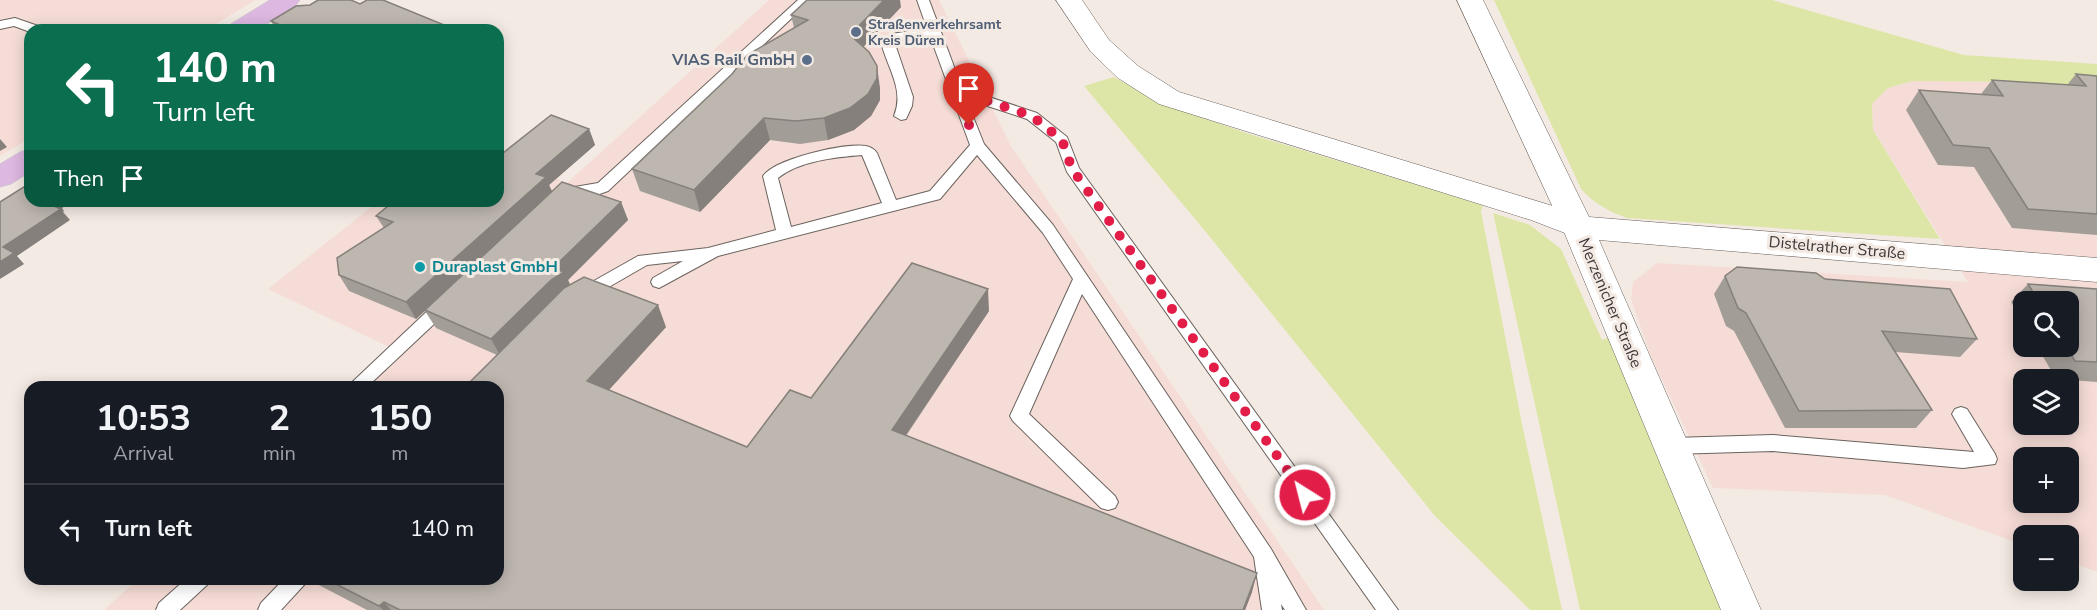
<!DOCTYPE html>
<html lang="en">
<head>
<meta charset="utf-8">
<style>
	body { margin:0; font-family:"Nunito Sans",sans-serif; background:#20242c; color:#f1f3f6; height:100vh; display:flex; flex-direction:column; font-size:22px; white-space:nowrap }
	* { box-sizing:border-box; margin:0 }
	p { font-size:20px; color:#9ea1a6 }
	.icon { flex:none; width:33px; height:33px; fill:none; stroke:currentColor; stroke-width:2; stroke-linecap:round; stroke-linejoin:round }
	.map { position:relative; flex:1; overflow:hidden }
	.details { position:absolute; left:24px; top:381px; width:480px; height:204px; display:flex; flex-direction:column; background:#171b24; border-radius:18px; box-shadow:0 3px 15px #0003 }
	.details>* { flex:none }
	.guide { position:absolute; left:24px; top:24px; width:480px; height:183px; border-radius:18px; box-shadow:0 3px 15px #0003; background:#0b6e4f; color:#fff; overflow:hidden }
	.buttons { position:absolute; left:2013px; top:291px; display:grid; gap:12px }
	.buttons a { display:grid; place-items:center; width:66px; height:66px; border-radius:12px; background:#171b24; box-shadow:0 3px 15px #0003; font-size:30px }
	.pin { position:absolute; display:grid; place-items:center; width:51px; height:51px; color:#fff; margin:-62px -26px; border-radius:50% 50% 50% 0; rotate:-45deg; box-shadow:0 0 6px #0007 }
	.pin .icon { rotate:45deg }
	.me { position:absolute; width:66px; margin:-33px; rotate:324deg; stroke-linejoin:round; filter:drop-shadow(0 0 4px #0008) }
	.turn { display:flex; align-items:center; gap:21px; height:126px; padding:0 30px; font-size:27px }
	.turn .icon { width:78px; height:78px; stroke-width:2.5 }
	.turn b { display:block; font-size:42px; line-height:51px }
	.then { display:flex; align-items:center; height:57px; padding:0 30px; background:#0003; gap:12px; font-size:22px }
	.eta { display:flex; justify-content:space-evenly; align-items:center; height:102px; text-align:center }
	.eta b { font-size:36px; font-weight:700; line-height:42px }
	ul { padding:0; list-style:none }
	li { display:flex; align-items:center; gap:18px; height:90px; padding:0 30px; border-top:2px solid #363941 }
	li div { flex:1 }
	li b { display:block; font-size:22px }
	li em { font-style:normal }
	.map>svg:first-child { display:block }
</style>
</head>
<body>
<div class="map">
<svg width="2097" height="610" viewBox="0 0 2097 610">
	<rect width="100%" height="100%" fill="#f4eae4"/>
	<g fill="#f6dcd6" fill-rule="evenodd">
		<path d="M0,0H255L206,30H30V138L0,156Z"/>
		<path d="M769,0H939L1011,146L1324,610H104L138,579H498V387H346L389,347L268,289L379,201H498V154L567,183Z"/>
		<path d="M1913,81L2023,82L2097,87V572L2069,561L2068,536H2024L2023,545L1885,495L1713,488L1650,354L1631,299L1633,282L1657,263L1968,282L1873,130L1872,104L1888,88ZM2024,302H2068V346H2024ZM2024,380H2068V424H2024ZM2024,458H2068V502H2024Z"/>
	</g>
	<g fill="#dee6a7">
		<path d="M1494,0H1772L1964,55L2097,64V87L2023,82L1913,81L1888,88L1872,104L1873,130L1940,239L1627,218C1608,211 1595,204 1581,189Z"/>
		<path d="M1114,77L1156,101L1249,134L1483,205L1481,211L1522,424L1562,610H1530L1435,516L1205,231L1084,86Z"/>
		<path d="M1493,213L1530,225L1561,249L1602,340L1610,337L1722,610H1580Z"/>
	</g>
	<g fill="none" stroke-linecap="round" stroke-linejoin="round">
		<defs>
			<g id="service">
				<path d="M798,0H811L608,191L594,196L563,197L560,193L563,189L598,183Z"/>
				<path d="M917,0H929L962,88L1037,113L1067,137L1079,168L1398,610H1376L1067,172L1056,142L1027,119L966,99L984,144L1053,225L1271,549L1306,610H1285L1281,604L1282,610H1262L1254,557L1082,294L1029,414L1115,496L1118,502L1115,508L1108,510L1101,508L1013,421L1010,416L1073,279L1043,233L977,155L940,199L718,256L659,288L653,286L651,282L653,278L683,261L647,265L588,299H576L574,295L576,291L638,256L708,248L776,230L763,176C774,159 846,142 866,146C871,147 874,149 877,153L896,200L930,191L970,145L930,36L901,40L895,44L913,97L912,106L906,119L901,120L894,116C905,89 887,68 881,42L892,34L927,28ZM862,155L882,203L791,227L778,178C799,161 836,157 862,155Z"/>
				<path d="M15,18L41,27L42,30H30V32L14,26L0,29V21Z"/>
				<path d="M444,299L450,301L452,305L450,309L367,387H347L438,301Z"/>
				<path d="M1961,407L1967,409L1995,454L1997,459L1995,464L1963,468L1773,451L1672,454L1666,451L1663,446L1666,441L1672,438L1773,435L1974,452L1952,414L1955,409Z"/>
				<path d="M186,579H210L207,585L180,610H156L159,603Z"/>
				<path d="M284,579H307L304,585L281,610H258L261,603Z"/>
			</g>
			<path id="minor" d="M1056,0H1082L1109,40L1138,66L1179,92L1553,206L1589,219L1594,227L1589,235L1578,238L1531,220L1159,104L1118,78L1091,52Z"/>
			<path id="tertiary" d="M1457,0H1483L1589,217L2097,258V282L1599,240L1761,610H1721L1562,227Z"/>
			<g id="primary">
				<path d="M270,0H300L296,5L258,30H227L231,24Z"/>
				<path d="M30,149V172L11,184L0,187V164L20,152Z"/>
			</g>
		</defs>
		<use href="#service" stroke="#6b635e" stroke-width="2"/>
		<use href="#minor" stroke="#6b635e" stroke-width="1"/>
		<use href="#tertiary" stroke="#6b635e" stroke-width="1"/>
		<use href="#primary" stroke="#c9c8c7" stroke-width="1"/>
		<use href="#service" fill="#fff" fill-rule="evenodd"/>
		<use href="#minor" fill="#fff" fill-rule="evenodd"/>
		<use href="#tertiary" fill="#fff" fill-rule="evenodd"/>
		<use href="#primary" fill="#ddb8e0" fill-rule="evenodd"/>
	</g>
	<g fill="#a39d97">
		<path d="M360,4L454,29L455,30H276L271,21Z"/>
		<path d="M901,7L863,46L880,88V100L871,116L854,130L828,140L800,144L770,140L700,212L640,191L632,169L794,28L791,15Z"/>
		<path d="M2076,74L2097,76V235L2012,228L1974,167L1938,165L1906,110L1919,90L1981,94L1992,80L2067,85Z"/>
		<path d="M589,129L595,145L549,185L552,192L621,202L628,220L568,280L570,285L666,327L609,390L747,447L811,398L989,311L906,436L1252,592L1245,610H367L311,581L309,579H498L497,355L436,328L425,311L416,319L349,291L339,275L384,228L376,216L498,201Z"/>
		<path d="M1725,276L1825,279L1977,339L1960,357L1895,352L1932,410L1916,428H1785L1734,331L1726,326L1714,294Z"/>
		<path d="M2028,284L2097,289V382L2056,379L2037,346H2068V302H2024V323L2011,302Z"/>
	</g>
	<g fill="#85807b">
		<path d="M884,0H900L901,7L854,57L850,35Z"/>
		<path d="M877,66L880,88V100L871,116L854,130L828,140L824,118Z"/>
		<path d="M764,118L770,140L700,212L694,190Z"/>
		<path d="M589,129L595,145L549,185L553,193L416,319L406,302L536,174Z"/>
		<path d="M0,139L7,147L0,151Z"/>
		<path d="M53,201H73L62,208L64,211L63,212L70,220L17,256L24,264L0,279V262L3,247L49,204Z"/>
		<path d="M621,202L628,220L568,280L573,291L501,357L491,339L553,268Z"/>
		<path d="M988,289L989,311L895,451L892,430Z"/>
		<path d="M658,305L666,327L597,403L587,381Z"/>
		<path d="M1257,573L1252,592L1245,610H1243Z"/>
		<path d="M384,602L391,610H383L379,606Z"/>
	</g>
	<g fill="#beb7b0" stroke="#85807b" stroke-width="1.5">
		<path d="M318,0H351L360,4L367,0H383L454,29L452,30H291L271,21L296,6L310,5Z"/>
		<path d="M807,0H884L850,35L869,52L877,66V78L868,94L850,108L824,118L796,121L764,118L694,190L632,169L732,74L747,55L808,20L791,15Z"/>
		<path d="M2076,74L2097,76V214L2028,209L1989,148L1953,145L1919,90L2003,96L1992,80L2086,86Z"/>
		<path d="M551,115L589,129L536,174L546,177L406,302L339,275L337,258L393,222L376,216L394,201H498V157Z"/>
		<path d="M562,182L621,202L553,268L564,272L551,280L491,339L425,310Z"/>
		<path d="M30,183V201H53L49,204L61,209L3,247L14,253L0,262V202Z"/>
		<path d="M912,263L988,289L892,430L1257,573L1243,610H400L384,602L379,606L326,579H498V387H465L564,288L584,277L658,305L587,381L747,447L790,390L811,398Z"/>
		<path d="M1737,267L1816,273L1825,279L1950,289L1977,339L1882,331L1932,410L1799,411L1746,313L1738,308L1725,276Z"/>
		<path d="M2028,284L2097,289V362L2075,361L2067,346H2068V302H2039Z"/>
	</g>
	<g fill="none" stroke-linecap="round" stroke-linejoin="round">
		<path stroke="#e11d48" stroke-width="10" stroke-dasharray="0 18" d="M969,125L955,90L1032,116L1062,140L1072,169L1305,495"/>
	</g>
	<g fill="#5c6f8a" stroke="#f4eae4" stroke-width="2">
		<circle cx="856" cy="32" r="6"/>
		<circle cx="807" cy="60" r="6"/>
	</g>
	<circle fill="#0f9aa8" stroke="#f4eae4" stroke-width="2" cx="420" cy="267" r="6"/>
	<g text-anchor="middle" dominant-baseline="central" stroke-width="6" stroke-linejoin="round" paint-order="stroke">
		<g font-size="14" font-weight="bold" fill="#4e5e75" stroke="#f4eae4" text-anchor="start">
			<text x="868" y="24">Straßenverkehrsamt<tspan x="868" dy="16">Kreis Düren</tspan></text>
		</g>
		<g font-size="16" font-weight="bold" fill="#4e5e75" stroke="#f4eae4" text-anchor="end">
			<text x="795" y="60">VIAS Rail GmbH</text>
		</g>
		<g font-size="16" fill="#3d3937" stroke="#f4eae4">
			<text transform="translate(1837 248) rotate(5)">Distelrather Straße</text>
			<text transform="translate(1610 303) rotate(67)">Merzenicher Straße</text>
		</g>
		<g font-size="16" font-weight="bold" fill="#0d838f" stroke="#f4eae4" text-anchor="start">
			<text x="432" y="267">Duraplast GmbH</text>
		</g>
	</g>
</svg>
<div class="buttons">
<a><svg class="icon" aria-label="search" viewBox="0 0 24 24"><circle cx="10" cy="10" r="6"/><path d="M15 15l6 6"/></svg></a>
<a><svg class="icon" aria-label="layers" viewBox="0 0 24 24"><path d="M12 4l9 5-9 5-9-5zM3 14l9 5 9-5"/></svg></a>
<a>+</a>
<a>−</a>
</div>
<div class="pin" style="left:969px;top:125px;background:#d93025"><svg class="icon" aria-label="arrive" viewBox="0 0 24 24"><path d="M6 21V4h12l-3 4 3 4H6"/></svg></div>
<svg class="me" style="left:1305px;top:495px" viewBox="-20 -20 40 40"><circle r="17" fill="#e11d48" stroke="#fff" stroke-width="3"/><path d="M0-11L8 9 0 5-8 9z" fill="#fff"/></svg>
<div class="guide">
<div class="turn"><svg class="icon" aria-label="left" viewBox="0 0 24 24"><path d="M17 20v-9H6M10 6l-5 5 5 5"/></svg><div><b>140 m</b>Turn left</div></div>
<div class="then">Then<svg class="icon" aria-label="arrive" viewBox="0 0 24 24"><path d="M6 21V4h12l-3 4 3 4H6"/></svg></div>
</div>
<section class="details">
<div class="eta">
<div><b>10:53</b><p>Arrival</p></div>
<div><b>2</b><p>min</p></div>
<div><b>150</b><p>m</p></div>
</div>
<ul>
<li><svg class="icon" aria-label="left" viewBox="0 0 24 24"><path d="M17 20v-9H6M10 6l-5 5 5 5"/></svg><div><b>Turn left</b></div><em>140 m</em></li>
</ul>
</section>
</div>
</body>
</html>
